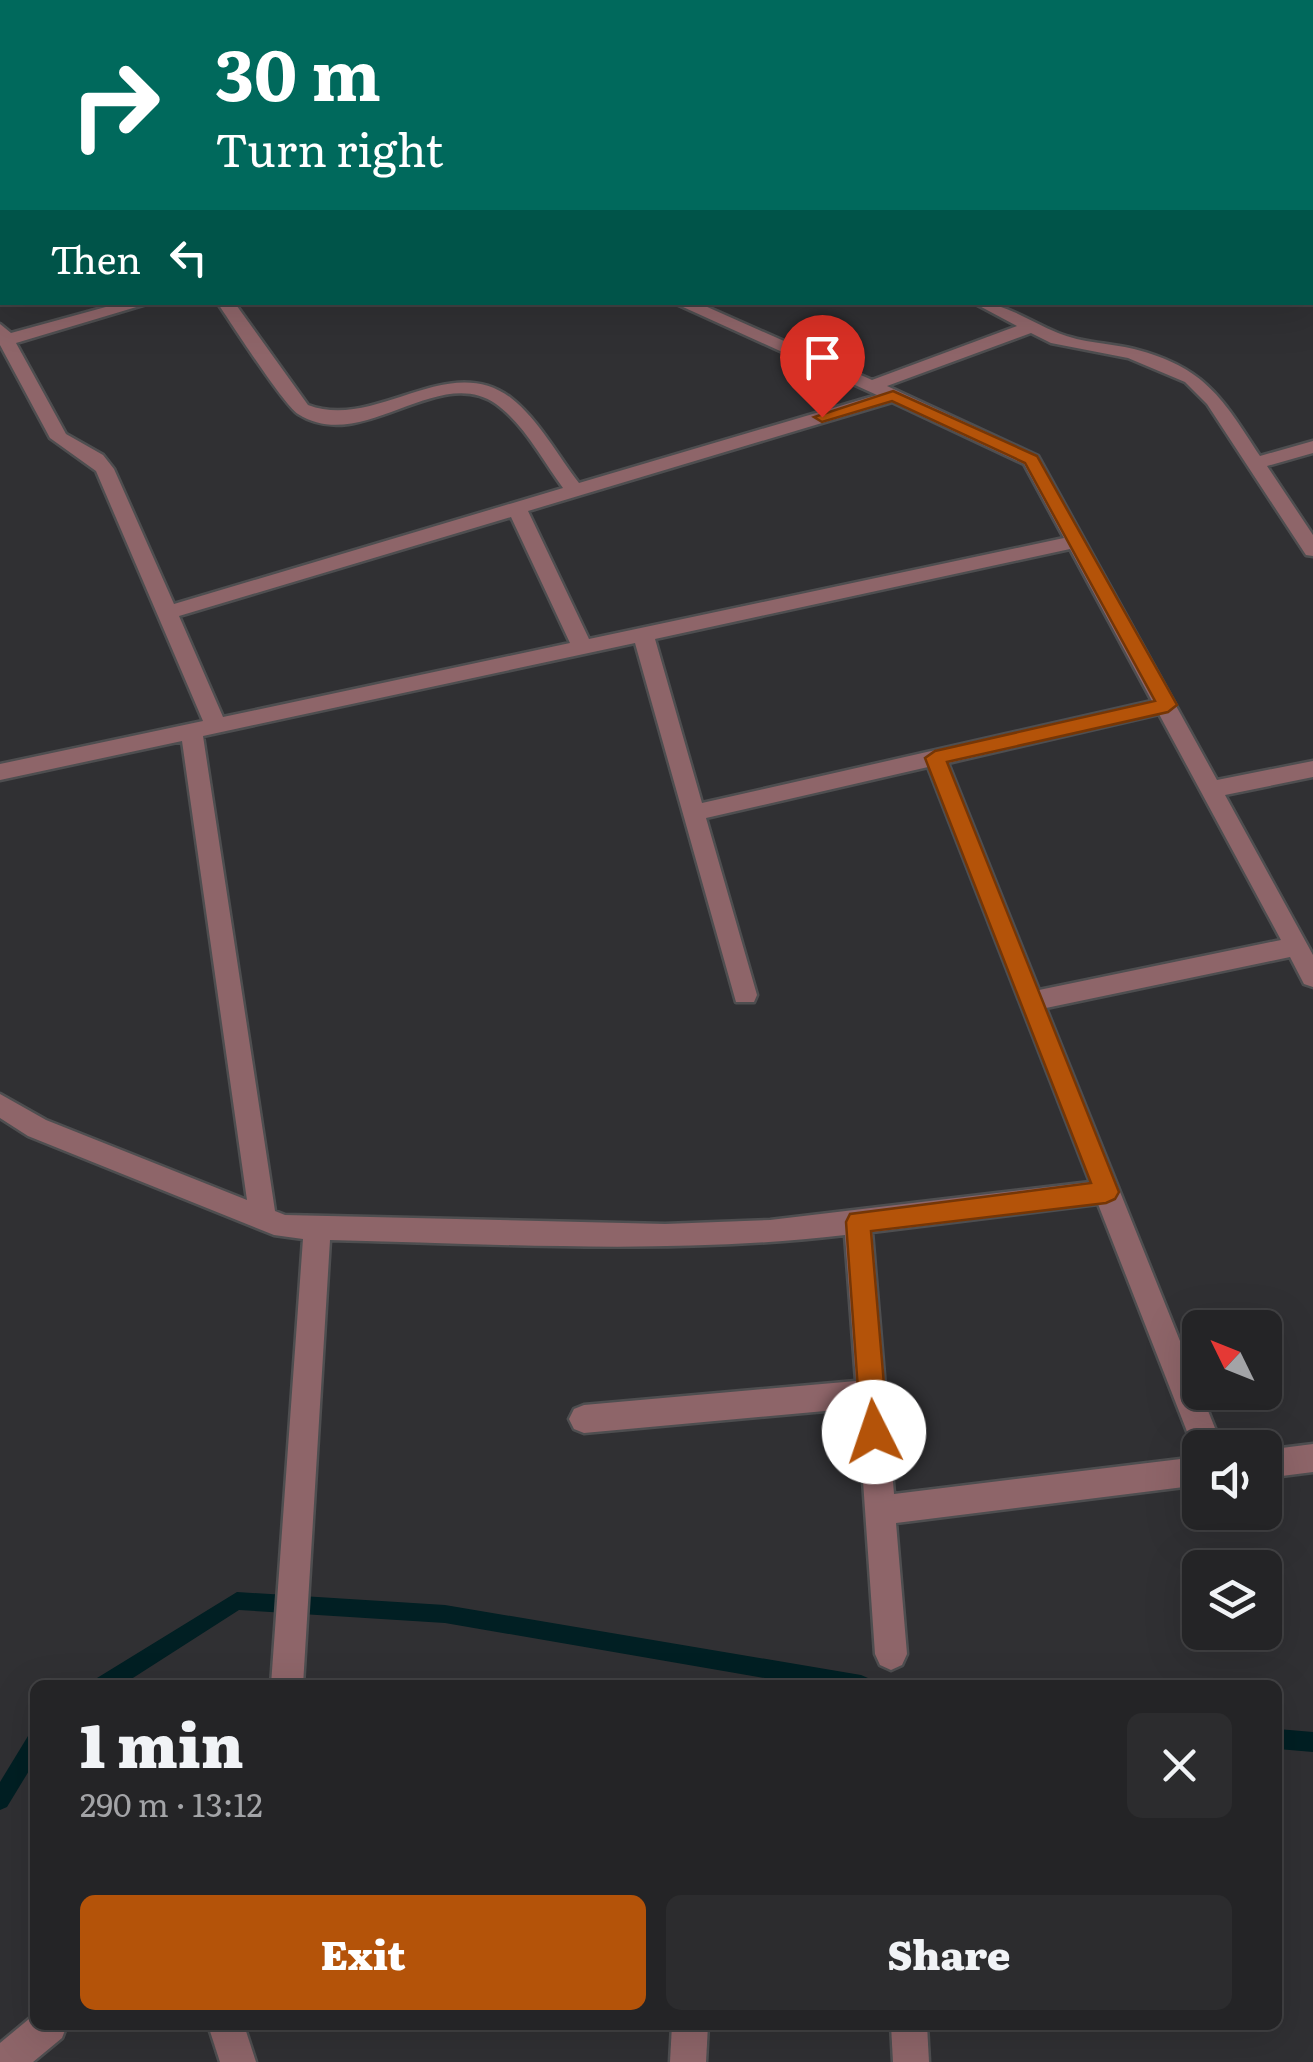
<!DOCTYPE html>
<html lang="en">
<head>
<meta charset="utf-8">
<style>
	body { margin:0; font-family:Literata,serif; background:#2c2c2e; color:#f1f3f6; height:100vh; display:flex; flex-direction:column; font-size:38px; white-space:nowrap }
	* { box-sizing:border-box; margin:0 }
	p { font-size:32px; color:#a3a4a7 }
	.icon { flex:none; width:55px; height:55px; fill:none; stroke:currentColor; stroke-width:2; stroke-linecap:round; stroke-linejoin:round }
	.map { position:relative; flex:1; overflow:hidden }
	.drawer { position:absolute; left:30px; top:1680px; width:1252px; height:350px; display:flex; flex-direction:column; background:#242426; border-radius:15px; box-shadow:0 10px 40px #0002,0 0 0 2px #414143 }
	.drawer>* { flex:none }
	.banner { position:absolute; left:0px; top:0px; width:1315px; height:305px; box-shadow:0 10px 40px #0002,0 0 0 2px #414143; background:#00695c; color:#fff; overflow:hidden }
	.needle { width:65px; rotate:313deg }
	.fabs { position:absolute; left:1182px; top:1310px; display:grid; gap:20px }
	.fabs a { display:grid; place-items:center; width:100px; height:100px; border-radius:15px; background:#242426; box-shadow:0 10px 40px #0002,0 0 0 2px #414143; font-size:50px }
	.pin { position:absolute; display:grid; place-items:center; width:85px; height:85px; color:#fff; margin:-102px -42px; border-radius:50% 50% 50% 0; rotate:-45deg; box-shadow:0 0 10px #0007 }
	.pin .icon { rotate:45deg }
	.me { position:absolute; width:110px; margin:-55px; rotate:356deg; stroke-linejoin:round; filter:drop-shadow(0 0 8px #0008) }
	.turn { display:flex; align-items:center; gap:35px; height:210px; padding:0 50px; font-size:45px }
	.turn .icon { width:130px; height:130px; stroke-width:2.5 }
	.turn b { display:block; font-size:70px; line-height:85px }
	.then { display:flex; align-items:center; height:95px; padding:0 50px; background:#0003; gap:20px; font-size:38px }
	.round { display:grid; place-items:center; flex:none; width:105px; height:105px; border-radius:15px; background:#2c2c2e }
	.head { display:flex; align-items:center; justify-content:space-between; height:170px; padding:0 50px }
	h1 { font-size:60px; font-weight:800; line-height:75px }
	.action { display:flex; gap:20px; margin-top:auto; padding:20px 50px }
	.action a { flex:1; height:115px; border-radius:15px; background:#b45309; color:#fff; font-size:40px; font-weight:800; line-height:115px; text-align:center }
	.action a+a { background:#2c2c2e; color:#f1f3f6 }
	.map>svg:first-child { display:block }
</style>
</head>
<body>
<div class="map">
<svg width="1313" height="2062" viewBox="0 0 1313 2062">
	<rect width="100%" height="100%" fill="#303033"/>
	<g fill="none" stroke-linecap="round" stroke-linejoin="round">
		<g fill="#011f23" fill-rule="evenodd">
			<path d="M237,1592L445,1605L861,1675L868,1678L871,1685H805L445,1623L239,1610L122,1685H94L97,1678Z"/>
			<path d="M1278,1729L1313,1732V1752L1278,1749Z"/>
			<path d="M35,1733V1761L7,1807L0,1810V1782L28,1736Z"/>
		</g>
		<defs>
			<path id="lane" d="M1077,0H1093L1094,2H1079Z"/>
			<g id="street">
				<path d="M365,0H380L381,2H367Z"/>
				<path d="M2,224V234L0,235V225Z"/>
				<path d="M124,302H153L16,343L66,434L103,455L114,469L174,604L563,488C543,461 524,424 496,404C438,363 362,455 298,414C283,404 231,323 217,302H234L308,405C376,431 448,350 511,398C539,420 558,456 579,483L877,395L672,302H696L872,380L1017,326L972,302C1005,302 1028,321 1058,333C1082,343 1110,343 1134,349C1205,367 1223,399 1260,456L1313,441V453L1267,466L1313,535V556L1306,555L1207,404L1185,382L1128,358L1051,343L1031,333L887,386L1038,456L1217,780L1313,761V777L1225,795L1313,955V987L1304,984L1290,957L1046,1008L1223,1448H1200V1485L896,1523L907,1654L902,1665L891,1670L880,1665L875,1654L858,1408L584,1433L574,1429L569,1419L574,1409L584,1405L856,1381L845,1235C674,1255 502,1244 330,1240L303,1685H271L303,1239L274,1235L28,1136L0,1118V1094L46,1120L247,1200L182,741L0,780V764L203,721L96,471L50,438L0,345V324L11,333ZM892,402L1024,464L1064,538L589,639L528,511ZM511,517L570,643L223,717L179,616ZM1070,549L1152,701L702,803L655,639ZM635,643L736,1002H754L757,995L706,818L928,767L1090,1182L770,1220L665,1224L285,1215L275,1211L203,736ZM1159,714L1281,940L1039,990L948,763ZM1098,1204L1197,1457L894,1494L872,1232Z"/>
				<path d="M1313,1444V1472L1265,1478V1450Z"/>
				<path d="M35,2014V2025H67L62,2038L33,2062H0V2043Z"/>
				<path d="M208,2025H244L256,2062H220Z"/>
				<path d="M672,2025H708L706,2062H670Z"/>
				<path d="M891,2025H927L929,2062H893Z"/>
			</g>
			<rect id="secondary" x="0" y="80" width="2" height="8"/>
			<g id="highway">
				<rect x="0" y="24" width="2" height="10"/>
				<rect x="0" y="61" width="2" height="10"/>
			</g>
		</defs>
		<use href="#lane" stroke="#4e4e50" stroke-width="5"/>
		<use href="#street" stroke="#4e4e50" stroke-width="5"/>
		<use href="#secondary" stroke="#4e4e50" stroke-width="5"/>
		<use href="#highway" stroke="#4e4e50" stroke-width="5"/>
		<use href="#lane" fill="#8e6569" fill-rule="evenodd"/>
		<use href="#street" fill="#8e6569" fill-rule="evenodd"/>
		<use href="#secondary" fill="#c38189" fill-rule="evenodd"/>
		<use href="#highway" fill="#f7b9c0" fill-rule="evenodd"/>
	</g>
	<path fill="#b45309" stroke="#753606" stroke-width="2.5" d="M893,391L1037,456L1177,705L1168,712L947,762L1119,1192L1115,1199L1106,1203L871,1231L888,1432L884,1441L874,1444L865,1441L861,1432L846,1222L850,1214L1091,1183L925,758L935,751L1155,701L1025,463L892,401L822,422L814,417Z"/>
</svg>
<div class="fabs">
<a><svg class="needle" viewBox="-14 -14 28 28"><path d="M0-13l5 13h-10z" fill="#e53935"/><path d="M0 13l5-13h-10z" fill="#a3a4a7"/></svg></a>
<a><svg class="icon" aria-label="sound" viewBox="0 0 24 24"><path d="M4 9h4l5-4v14l-5-4H4zM17 9q2 3 0 6"/></svg></a>
<a><svg class="icon" aria-label="layers" viewBox="0 0 24 24"><path d="M12 4l9 5-9 5-9-5zM3 14l9 5 9-5"/></svg></a>
</div>
<div class="pin" style="left:822px;top:417px;background:#d93025"><svg class="icon" aria-label="arrive" viewBox="0 0 24 24"><path d="M6 21V4h12l-3 4 3 4H6"/></svg></div>
<svg class="me" style="left:874px;top:1432px" viewBox="-20 -20 40 40"><circle r="19" fill="#fff"/><path d="M0-13L10 11 0 6-10 11z" fill="#b45309"/></svg>
<div class="banner">
<div class="turn"><svg class="icon" aria-label="right" viewBox="0 0 24 24"><path d="M7 20v-9h11M14 6l5 5-5 5"/></svg><div><b>30 m</b>Turn right</div></div>
<div class="then">Then<svg class="icon" aria-label="left" viewBox="0 0 24 24"><path d="M17 20v-9H6M10 6l-5 5 5 5"/></svg></div>
</div>
<section class="drawer">
<div class="head"><div><h1>1 min</h1><p>290 m · 13:12</p></div><a class="round"><svg class="icon" aria-label="close" viewBox="0 0 24 24"><path d="M6 6l12 12M18 6L6 18"/></svg></a></div>
<div class="action"><a>Exit</a><a>Share</a></div>
</section>
</div>
</body>
</html>
